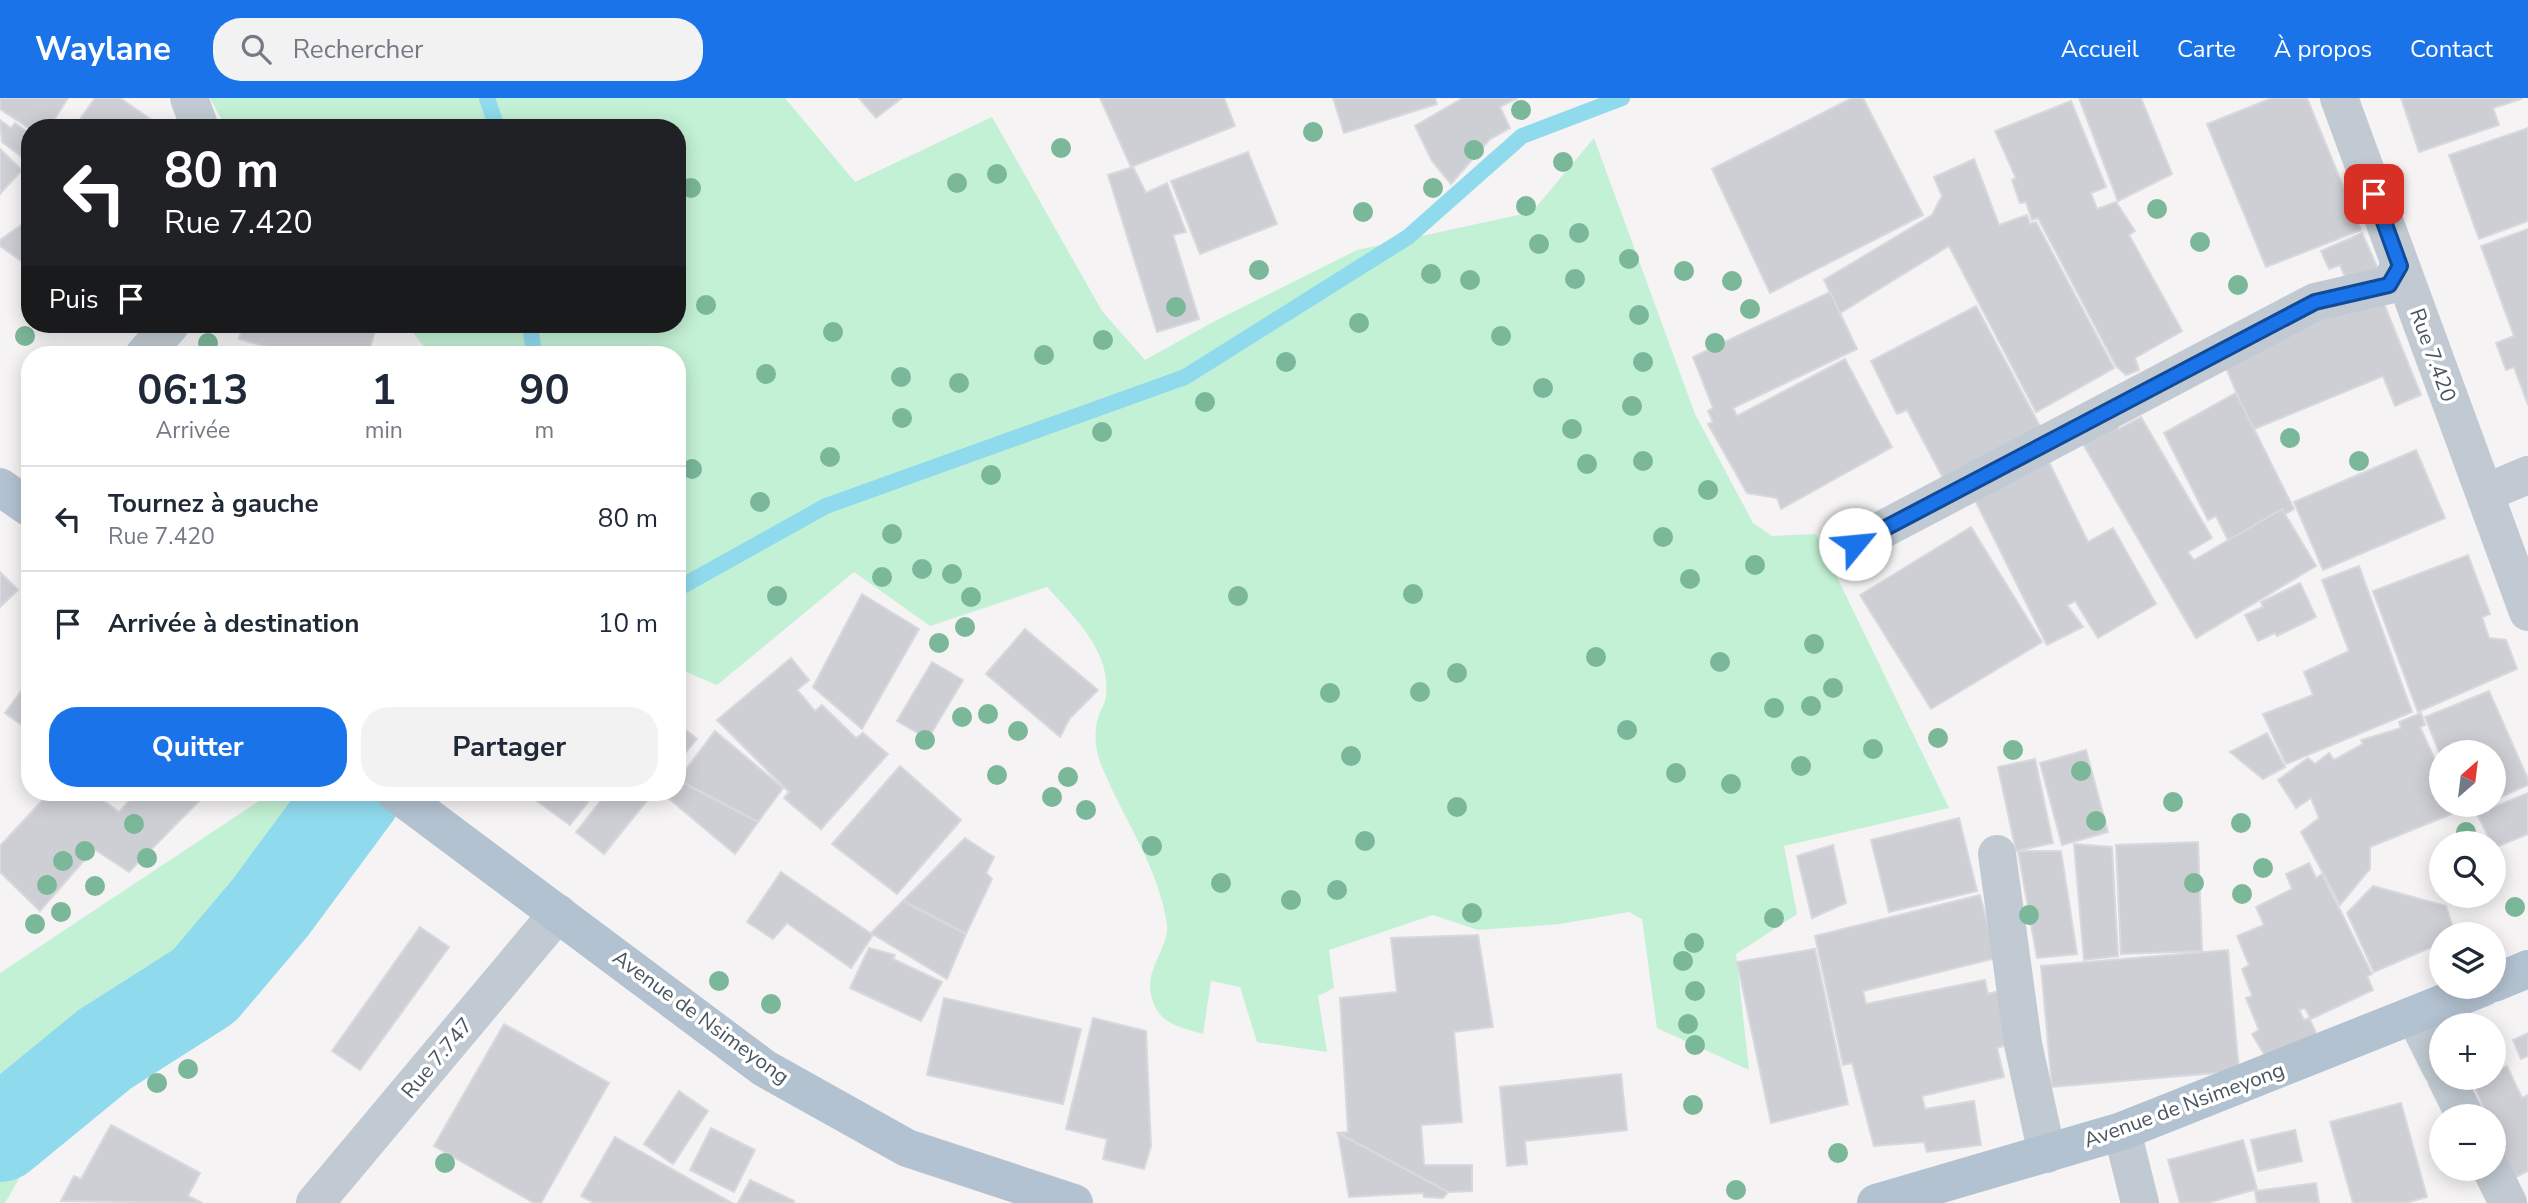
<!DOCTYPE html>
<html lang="fr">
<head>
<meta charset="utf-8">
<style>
	body { margin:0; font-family:"Nunito Sans",sans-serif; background:#f2f2f3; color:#1f2937; height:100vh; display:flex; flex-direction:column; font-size:26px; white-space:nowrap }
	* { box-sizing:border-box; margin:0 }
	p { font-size:23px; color:#747a83 }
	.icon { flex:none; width:38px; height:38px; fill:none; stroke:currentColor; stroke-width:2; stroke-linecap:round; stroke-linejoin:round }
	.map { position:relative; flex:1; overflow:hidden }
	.side { position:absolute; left:21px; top:248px; width:665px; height:455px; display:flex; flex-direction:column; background:#fff; border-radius:28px; box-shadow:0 4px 18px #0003 }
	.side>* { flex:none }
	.hud { position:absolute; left:21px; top:21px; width:665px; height:214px; border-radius:28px; box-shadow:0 4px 18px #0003; background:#202124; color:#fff; overflow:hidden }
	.needle { width:46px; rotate:28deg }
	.tools { position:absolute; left:2429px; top:642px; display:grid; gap:14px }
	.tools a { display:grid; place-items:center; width:77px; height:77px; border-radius:50%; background:#fff; box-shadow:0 4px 18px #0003; font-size:35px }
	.pin { position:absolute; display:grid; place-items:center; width:60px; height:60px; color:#fff; margin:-30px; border-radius:14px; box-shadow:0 4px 10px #0006 }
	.me { position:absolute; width:77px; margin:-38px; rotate:62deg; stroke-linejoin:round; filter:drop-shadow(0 0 5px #0008) }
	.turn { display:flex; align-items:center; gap:24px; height:147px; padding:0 28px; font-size:32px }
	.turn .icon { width:91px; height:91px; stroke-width:2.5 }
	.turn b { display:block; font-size:49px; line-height:60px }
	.then { display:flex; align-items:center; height:66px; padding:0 28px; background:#0003; gap:14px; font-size:26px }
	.eta { display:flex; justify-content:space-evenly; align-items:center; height:119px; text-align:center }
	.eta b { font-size:42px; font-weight:700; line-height:49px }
	.cta { display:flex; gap:14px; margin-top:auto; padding:14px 28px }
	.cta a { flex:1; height:80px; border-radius:28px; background:#1a73e8; color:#fff; font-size:28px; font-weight:700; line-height:80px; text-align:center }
	.cta a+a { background:#f2f2f3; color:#1f2937 }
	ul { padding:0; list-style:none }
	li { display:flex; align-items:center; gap:21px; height:105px; padding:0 28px; border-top:2px solid #e0e1e3 }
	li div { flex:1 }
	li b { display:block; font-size:26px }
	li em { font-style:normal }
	header { display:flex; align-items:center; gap:42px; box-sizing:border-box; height:98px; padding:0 35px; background:#1a73e8; color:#fff }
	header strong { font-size:33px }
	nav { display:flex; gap:38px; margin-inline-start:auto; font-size:24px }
	.search { width:490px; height:63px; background:#f2f2f3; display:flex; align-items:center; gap:18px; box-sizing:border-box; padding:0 24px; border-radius:28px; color:#747a83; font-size:26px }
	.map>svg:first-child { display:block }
</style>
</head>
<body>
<header>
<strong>Waylane</strong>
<div class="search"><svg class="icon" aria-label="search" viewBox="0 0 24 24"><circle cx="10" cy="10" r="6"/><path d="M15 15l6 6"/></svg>Rechercher</div>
<nav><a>Accueil</a><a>Carte</a><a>À propos</a><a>Contact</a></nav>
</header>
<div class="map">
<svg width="2528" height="1105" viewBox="0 0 2528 1105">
	<rect width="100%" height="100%" fill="#f5f3f3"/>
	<g fill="#c3f1d5">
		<path d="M210,0H785L855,84L992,19L1102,213L1145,262L1215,223L1357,152L1532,114L1594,40L1695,316L1753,425L1772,438L1816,436L1949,710L1784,748L1797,816L1736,856L1749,972L1657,930L1642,821L1629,814L1560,826L1478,832L1433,817L1329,852L1334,890L1318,898L1327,954L1257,944L1240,889L1211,883L1203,936C1188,931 1166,928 1157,912C1136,876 1170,853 1167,826C1158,768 1124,722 1102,669C1095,652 1093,635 1099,617C1101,611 1106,604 1106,597C1111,553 1074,519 1047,489L930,528L854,474L717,587L677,570V257H431L406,226H677V30H226Z"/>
		<path d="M271,695H335L374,730L278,872L252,862L121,970L91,954L5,1105H0V875Z"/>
	</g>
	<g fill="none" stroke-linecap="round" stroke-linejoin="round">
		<g stroke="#90daee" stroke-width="16">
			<path d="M487,0L497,30"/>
			<path d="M530,226L534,257"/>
			<path d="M677,491L826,408L1185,279L1408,139L1522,38L1622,0"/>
		</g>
		<path stroke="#90daee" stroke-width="94" d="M0,1037L105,951L204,888L270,810L355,695"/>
	</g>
	<g fill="#cdcfd5" stroke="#d7d9de" stroke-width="2">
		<path d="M0,0H68L49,30L30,31L0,11Z"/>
		<path d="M95,0H120L163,30H74Z"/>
		<path d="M859,0H902L876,20Z"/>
		<path d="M1224,0L1235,28L1131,69L1100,0Z"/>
		<path d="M1333,0H1435L1437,6L1344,35Z"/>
		<path d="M1463,0H1517L1500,9L1510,30L1490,41L1451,86L1432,63L1415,28Z"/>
		<path d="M1852,0H1863L1923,117L1770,195L1712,71Z"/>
		<path d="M2079,0H2141L2172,76L2118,103Z"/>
		<path d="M2272,0H2307L2361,132L2266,169L2207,26Z"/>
		<path d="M2401,0H2520L2521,1L2493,10L2499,27L2419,54Z"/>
		<path d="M2071,3L2106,89L2091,95L2097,111L2116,104L2135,133L2129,137L2182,233L2135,260L2139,272L2126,277L2116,268L2038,120L2032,122L2026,104L2020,105L2012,82L2016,80L1995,33Z"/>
		<path d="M0,22L11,30L15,25L30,36V65L2,44Z"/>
		<path d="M2528,30V123L2479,141L2449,57Z"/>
		<path d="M0,51L22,72L0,96Z"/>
		<path d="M1248,54L1277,126L1200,156L1171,83Z"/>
		<path d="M1974,61L1999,127L2027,117L2030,126L2036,124L2114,270L2036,314L1949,148L1840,215L1824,182L1932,117L1942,98L1934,79Z"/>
		<path d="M1133,69L1146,95L1167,85L1186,134L1173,137L1199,221L1157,234L1108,77Z"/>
		<path d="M30,121V169L0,148V142Z"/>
		<path d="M2528,131V307L2514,269L2506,272L2496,245L2514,238L2481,148Z"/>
		<path d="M2362,135L2382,180L2351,193L2340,167L2329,171L2321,153Z"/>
		<path d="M1830,194L1857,251L1733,310L1737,318L1845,261L1892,349L1781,411L1777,400L1747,395L1708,326L1713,324L1708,313L1713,310L1693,259Z"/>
		<path d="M2380,196L2421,297L2395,308L2383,278L2252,332L2222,260Z"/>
		<path d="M1976,208L2041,330L1944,382L1907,312L1897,316L1871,263Z"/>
		<path d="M243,226H377L368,257H297L239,241Z"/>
		<path d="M2236,295L2294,411L2231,448L2216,418L2208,422L2164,335Z"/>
		<path d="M2141,319L2212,440L2188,454L2194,462L2282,411L2316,468L2196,540L2079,339L2112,320L2119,331Z"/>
		<path d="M2416,352L2445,420L2323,472L2294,404Z"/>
		<path d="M2045,356L2088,444L2113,430L2156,506L2098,540L2075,503L2067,507L2083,529L2047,547L1970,392Z"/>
		<path d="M1971,429L2042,544L1931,611L1860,497Z"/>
		<path d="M2468,457L2490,516L2482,519L2489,540L2506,542L2517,571L2418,614L2373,493Z"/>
		<path d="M2359,468L2412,614L2286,666L2263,616L2313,597L2304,574L2349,553L2322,482Z"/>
		<path d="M0,474L18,492L0,509Z"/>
		<path d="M2300,485L2316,519L2277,538L2275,535L2258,543L2245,517L2263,509L2261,504Z"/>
		<path d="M862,496L919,531L862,631L813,589Z"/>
		<path d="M1025,531L1098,592L1070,620L1060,639L986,576Z"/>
		<path d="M791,560L809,582L797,592L815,613L822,607L856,640L863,635L888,656L821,731L784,700L789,694L717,622Z"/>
		<path d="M932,564L963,582L928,641L897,623Z"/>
		<path d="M30,581V633L5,615Z"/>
		<path d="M2489,593L2528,681V687L2494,702V654H2441V659L2425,619Z"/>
		<path d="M2421,615L2425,627L2420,629L2441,675V707H2456L2459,713L2370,749V771L2340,807L2301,734L2319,720L2311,700L2296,710L2278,682L2308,660L2315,666L2329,655L2334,662L2363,646L2361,642L2401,630L2399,624Z"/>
		<path d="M677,625L697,641L677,665Z"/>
		<path d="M715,633L783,690L758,724L678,682Z"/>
		<path d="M2267,635L2285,669L2263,681L2230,654Z"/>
		<path d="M2086,652L2108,734L2062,747L2040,665Z"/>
		<path d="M2035,661L2053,745L2016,753L1998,669Z"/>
		<path d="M900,668L961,722L897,796L832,746Z"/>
		<path d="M678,682L758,724L735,756L667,699L670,695H677Z"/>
		<path d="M49,695H93L119,714L136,695H207L129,774L94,751L40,813L0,774V748Z"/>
		<path d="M526,695H595L570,727Z"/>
		<path d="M607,695H653L604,756L576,734Z"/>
		<path d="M2528,695V736L2494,750L2477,716Z"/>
		<path d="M2461,707H2482L2464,715Z"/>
		<path d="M1959,720L1977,793L1889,814L1871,742Z"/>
		<path d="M965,740L994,759L986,775L992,781L966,836L903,803Z"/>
		<path d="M2198,744L2202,853L2121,856L2116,747Z"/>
		<path d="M2074,746L2112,749L2118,858L2084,862Z"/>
		<path d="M1833,747L1846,805L1812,820L1797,758Z"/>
		<path d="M2018,753H2061L2077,856L2037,860Z"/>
		<path d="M2309,765L2316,780L2322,776L2372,876L2367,878L2373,892L2311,921L2305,910L2299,912L2304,922L2309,920L2319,941L2270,966L2252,936L2259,932L2246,900L2252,898L2242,871L2249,867L2237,838L2264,827L2256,809L2292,791L2286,776Z"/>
		<path d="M781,774L873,837L851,870L787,825L773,841L747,824Z"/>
		<path d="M2373,788L2446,808L2455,836H2441V845L2374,874L2347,815Z"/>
		<path d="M1980,797L1996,860L1863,893L1866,906L1985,882L1988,896L1999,893L2013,945L1997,950L2004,979L1922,998L1925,1011L1974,1003L1981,1047L1927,1054L1924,1044L1874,1048L1852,965L1843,967L1815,838Z"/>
		<path d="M903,803L966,836L947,881L871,835Z"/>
		<path d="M420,829L449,849L360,972L332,953Z"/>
		<path d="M1478,837L1493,929L1454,934L1462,1024L1421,1027L1424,1067H1472V1093L1448,1094L1338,1035L1348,1034L1340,900L1397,894L1391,840Z"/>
		<path d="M869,850L895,857L893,861L942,884L921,923L850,890Z"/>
		<path d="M1815,851L1848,1006L1771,1025L1737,864Z"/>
		<path d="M2228,852L2239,973L2052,989L2041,868Z"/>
		<path d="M944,900L1081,931L1063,1006L927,977Z"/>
		<path d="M1093,920L1146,933L1151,1048L1144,1071L1103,1061L1107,1041L1066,1031Z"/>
		<path d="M504,926L609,985L541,1105H534L434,1048Z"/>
		<path d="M2528,935V958L2521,961L2513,942Z"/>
		<path d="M2494,958L2501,971L2507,968L2522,1000L2528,997V1073L2512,1081L2494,1036V1018H2487L2471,980H2494Z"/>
		<path d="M1621,976L1627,1032L1525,1043L1527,1066L1507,1068L1500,989Z"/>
		<path d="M679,993L708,1013L673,1066L644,1046Z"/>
		<path d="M2401,1005L2427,1099L2405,1105H2353L2330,1024Z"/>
		<path d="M111,1027L200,1075L188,1098L202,1105L61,1103L74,1078L81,1081Z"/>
		<path d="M711,1030L755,1052L734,1094L690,1072Z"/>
		<path d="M2295,1032L2302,1063L2258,1073L2251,1042Z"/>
		<path d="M1338,1035L1448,1094L1443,1100L1424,1099L1423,1095L1349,1099Z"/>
		<path d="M615,1039L732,1105H594L581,1098Z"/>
		<path d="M2243,1042L2257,1091L2207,1105H2180L2168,1062Z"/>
		<path d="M750,1082L794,1103L793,1105H738Z"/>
		<path d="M2316,1085L2319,1105H2257L2255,1093Z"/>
	</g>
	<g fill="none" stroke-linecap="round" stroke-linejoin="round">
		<g stroke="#c1cad2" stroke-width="38">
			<path d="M189,0L200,30"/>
			<path d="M2339,0L2528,514"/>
			<path d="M144,257L171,226"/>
			<path d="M2485,395L2528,377"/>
			<path d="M1855,446L2315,204L2389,187L2400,168"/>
			<path d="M1997,756L2023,946L2047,1056"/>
			<path d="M2415,918L2441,970"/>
			<path d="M2446,980L2465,1018"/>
			<path d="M2122,1033L2140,1105"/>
			<path d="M2491,1071L2508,1105"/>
			<path d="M315,1105L558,815"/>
		</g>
		<g stroke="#b3c2d1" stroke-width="38">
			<path d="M0,389L30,410"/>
			<path d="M396,695L764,970L907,1050L1074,1105"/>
			<path d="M2494,885L2528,871"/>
			<path d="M1876,1105L2122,1033L2484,889"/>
		</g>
	</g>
	<g fill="#7bb799">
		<circle cx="1521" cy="12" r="10"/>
		<circle cx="1313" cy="34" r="10"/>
		<circle cx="1061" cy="50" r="10"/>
		<circle cx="1474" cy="52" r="10"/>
		<circle cx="1563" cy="64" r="10"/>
		<circle cx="997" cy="76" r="10"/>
		<circle cx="957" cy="85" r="10"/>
		<circle cx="691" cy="90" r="10"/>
		<circle cx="1433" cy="90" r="10"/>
		<circle cx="1526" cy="108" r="10"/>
		<circle cx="2157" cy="111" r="10"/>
		<circle cx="1363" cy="114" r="10"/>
		<circle cx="1579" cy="135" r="10"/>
		<circle cx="2200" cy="144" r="10"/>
		<circle cx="1539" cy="146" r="10"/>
		<circle cx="1629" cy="161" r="10"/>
		<circle cx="1259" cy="172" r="10"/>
		<circle cx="1684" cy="173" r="10"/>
		<circle cx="1431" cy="176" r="10"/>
		<circle cx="1575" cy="181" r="10"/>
		<circle cx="1470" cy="182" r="10"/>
		<circle cx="1732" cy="183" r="10"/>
		<circle cx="2238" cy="187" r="10"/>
		<circle cx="706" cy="207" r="10"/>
		<circle cx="1176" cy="209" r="10"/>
		<circle cx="1750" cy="211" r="10"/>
		<circle cx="1639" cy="217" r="10"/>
		<circle cx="1359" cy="225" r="10"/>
		<circle cx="833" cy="234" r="10"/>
		<circle cx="25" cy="238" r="10"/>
		<circle cx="1501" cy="238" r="10"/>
		<circle cx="1103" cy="242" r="10"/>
		<circle cx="208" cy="245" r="10"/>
		<circle cx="1715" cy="245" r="10"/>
		<circle cx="1044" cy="257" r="10"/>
		<circle cx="1286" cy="264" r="10"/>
		<circle cx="1643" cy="264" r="10"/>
		<circle cx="766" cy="276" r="10"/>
		<circle cx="901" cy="279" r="10"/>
		<circle cx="959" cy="285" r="10"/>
		<circle cx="1543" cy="290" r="10"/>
		<circle cx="1205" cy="304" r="10"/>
		<circle cx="1632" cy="308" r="10"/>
		<circle cx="902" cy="320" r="10"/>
		<circle cx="1572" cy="331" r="10"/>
		<circle cx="1102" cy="334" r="10"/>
		<circle cx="2290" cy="340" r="10"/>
		<circle cx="830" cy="359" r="10"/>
		<circle cx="1643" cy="363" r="10"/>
		<circle cx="2359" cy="363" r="10"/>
		<circle cx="1587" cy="366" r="10"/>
		<circle cx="692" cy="371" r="10"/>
		<circle cx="991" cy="377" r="10"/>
		<circle cx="1708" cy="392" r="10"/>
		<circle cx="760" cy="404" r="10"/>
		<circle cx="892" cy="436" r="10"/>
		<circle cx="1663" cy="439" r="10"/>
		<circle cx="1755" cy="467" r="10"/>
		<circle cx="922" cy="471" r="10"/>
		<circle cx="952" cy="476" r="10"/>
		<circle cx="882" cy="479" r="10"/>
		<circle cx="1690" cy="481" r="10"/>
		<circle cx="1413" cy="496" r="10"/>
		<circle cx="777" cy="498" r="10"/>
		<circle cx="1238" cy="498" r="10"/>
		<circle cx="971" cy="499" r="10"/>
		<circle cx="965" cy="529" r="10"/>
		<circle cx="939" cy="545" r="10"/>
		<circle cx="1814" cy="546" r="10"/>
		<circle cx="1596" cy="559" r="10"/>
		<circle cx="1720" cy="564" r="10"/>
		<circle cx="1457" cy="575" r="10"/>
		<circle cx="1833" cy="590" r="10"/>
		<circle cx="1420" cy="594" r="10"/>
		<circle cx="1330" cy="595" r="10"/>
		<circle cx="1811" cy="608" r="10"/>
		<circle cx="1774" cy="610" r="10"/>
		<circle cx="988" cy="616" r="10"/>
		<circle cx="962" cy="619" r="10"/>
		<circle cx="1627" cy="632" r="10"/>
		<circle cx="1018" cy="633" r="10"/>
		<circle cx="1938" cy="640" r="10"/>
		<circle cx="925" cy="642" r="10"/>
		<circle cx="1873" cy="651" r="10"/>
		<circle cx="2013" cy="652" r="10"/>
		<circle cx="1351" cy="658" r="10"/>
		<circle cx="1801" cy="668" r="10"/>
		<circle cx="2081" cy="673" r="10"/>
		<circle cx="1676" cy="675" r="10"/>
		<circle cx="997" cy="677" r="10"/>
		<circle cx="1068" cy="679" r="10"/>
		<circle cx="1731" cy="686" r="10"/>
		<circle cx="1052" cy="699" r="10"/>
		<circle cx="2173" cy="704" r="10"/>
		<circle cx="1457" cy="709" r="10"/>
		<circle cx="1086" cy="712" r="10"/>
		<circle cx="2096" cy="723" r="10"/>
		<circle cx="2241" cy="725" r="10"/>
		<circle cx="134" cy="726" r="10"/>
		<circle cx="2466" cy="734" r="10"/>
		<circle cx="1365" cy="743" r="10"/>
		<circle cx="1152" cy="748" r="10"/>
		<circle cx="85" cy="753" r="10"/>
		<circle cx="147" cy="760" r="10"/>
		<circle cx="63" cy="763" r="10"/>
		<circle cx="2263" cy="770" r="10"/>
		<circle cx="1221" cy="785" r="10"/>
		<circle cx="2194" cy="785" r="10"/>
		<circle cx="47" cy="787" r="10"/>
		<circle cx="95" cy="788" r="10"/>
		<circle cx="1337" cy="792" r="10"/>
		<circle cx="2242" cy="796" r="10"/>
		<circle cx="1291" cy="802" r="10"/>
		<circle cx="2515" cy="809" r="10"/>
		<circle cx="61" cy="814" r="10"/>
		<circle cx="1472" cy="815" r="10"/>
		<circle cx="2029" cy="817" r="10"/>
		<circle cx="1774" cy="820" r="10"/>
		<circle cx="35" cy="826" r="10"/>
		<circle cx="1694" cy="845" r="10"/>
		<circle cx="1683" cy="863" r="10"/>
		<circle cx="719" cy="883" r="10"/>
		<circle cx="1695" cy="893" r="10"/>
		<circle cx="771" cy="906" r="10"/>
		<circle cx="1688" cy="926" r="10"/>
		<circle cx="1695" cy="947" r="10"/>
		<circle cx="188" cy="971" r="10"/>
		<circle cx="157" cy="985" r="10"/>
		<circle cx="1693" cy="1007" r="10"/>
		<circle cx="1838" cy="1055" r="10"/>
		<circle cx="445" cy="1065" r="10"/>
		<circle cx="1736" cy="1092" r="10"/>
	</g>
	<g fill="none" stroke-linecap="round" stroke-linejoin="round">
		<defs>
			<path id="route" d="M1855,446L2315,204L2389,187L2400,168L2374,96"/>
		</defs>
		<use href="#route" stroke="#114b97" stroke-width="18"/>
		<use href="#route" stroke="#1a73e8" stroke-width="12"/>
	</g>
	<g text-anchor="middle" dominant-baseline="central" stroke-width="7" stroke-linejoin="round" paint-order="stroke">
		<g font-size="21" fill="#4a5661" stroke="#fff">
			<text transform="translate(2433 257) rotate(70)">Rue 7.420</text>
			<text transform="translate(701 919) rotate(36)">Avenue de Nsimeyong</text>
			<text transform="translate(437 960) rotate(-50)">Rue 7.747</text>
			<text transform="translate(2184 1007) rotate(-20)">Avenue de Nsimeyong</text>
		</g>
	</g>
</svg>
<div class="tools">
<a><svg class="needle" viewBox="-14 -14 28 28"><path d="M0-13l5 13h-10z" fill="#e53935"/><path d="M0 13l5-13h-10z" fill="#747a83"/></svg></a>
<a><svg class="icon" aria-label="search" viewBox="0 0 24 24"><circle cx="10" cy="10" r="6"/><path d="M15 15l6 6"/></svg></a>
<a><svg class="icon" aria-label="layers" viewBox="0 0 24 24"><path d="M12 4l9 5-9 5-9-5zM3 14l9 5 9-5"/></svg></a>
<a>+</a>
<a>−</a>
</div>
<div class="pin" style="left:2374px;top:96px;background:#d93025"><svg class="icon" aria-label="arrive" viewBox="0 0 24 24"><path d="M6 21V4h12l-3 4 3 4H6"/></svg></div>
<svg class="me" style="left:1855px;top:446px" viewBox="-20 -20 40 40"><circle r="19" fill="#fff"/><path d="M0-13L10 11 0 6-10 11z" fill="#1a73e8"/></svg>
<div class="hud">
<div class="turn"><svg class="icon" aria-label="left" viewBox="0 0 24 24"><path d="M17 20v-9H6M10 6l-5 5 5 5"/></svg><div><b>80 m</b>Rue 7.420</div></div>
<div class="then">Puis<svg class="icon" aria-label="arrive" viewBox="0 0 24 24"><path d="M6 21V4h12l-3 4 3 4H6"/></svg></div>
</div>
<section class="side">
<div class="eta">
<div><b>06:13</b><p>Arrivée</p></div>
<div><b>1</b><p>min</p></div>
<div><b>90</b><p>m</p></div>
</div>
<ul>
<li><svg class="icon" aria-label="left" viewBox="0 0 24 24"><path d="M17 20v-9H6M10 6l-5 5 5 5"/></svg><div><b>Tournez à gauche</b><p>Rue 7.420</p></div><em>80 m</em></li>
<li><svg class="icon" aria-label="arrive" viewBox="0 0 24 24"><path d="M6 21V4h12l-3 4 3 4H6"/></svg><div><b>Arrivée à destination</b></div><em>10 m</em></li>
</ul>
<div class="cta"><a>Quitter</a><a>Partager</a></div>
</section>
</div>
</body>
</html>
